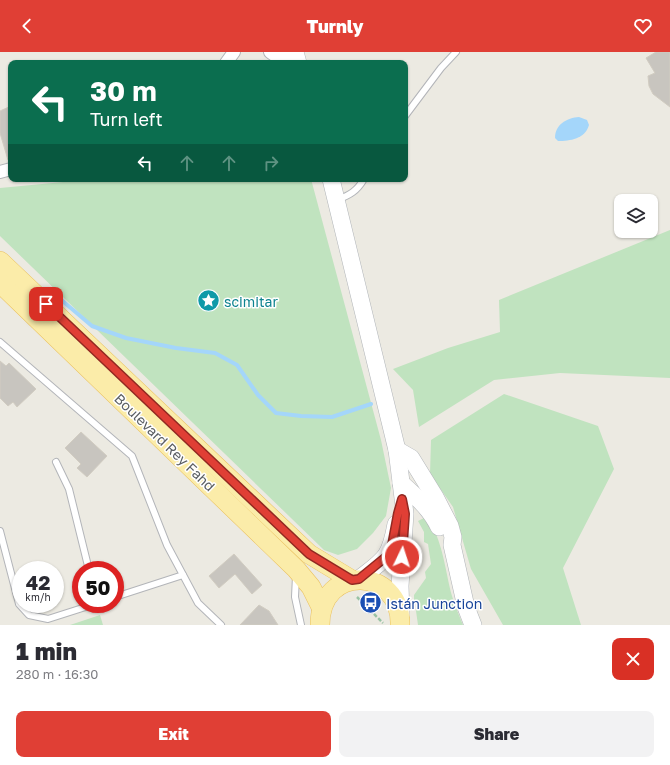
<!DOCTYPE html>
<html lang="en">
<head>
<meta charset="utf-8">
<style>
	body { margin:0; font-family:"Golos Text",sans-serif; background:#f2f2f3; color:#2b2b33; height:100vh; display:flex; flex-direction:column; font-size:15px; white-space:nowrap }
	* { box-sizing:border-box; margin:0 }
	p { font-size:13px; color:#7c7c81 }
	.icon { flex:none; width:22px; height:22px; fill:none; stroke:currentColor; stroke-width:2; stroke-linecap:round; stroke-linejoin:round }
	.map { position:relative; height:573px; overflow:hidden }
	.sheet { display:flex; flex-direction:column; background:#fff; flex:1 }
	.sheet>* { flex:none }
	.hud { position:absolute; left:8px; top:8px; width:400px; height:122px; border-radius:8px; box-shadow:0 1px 3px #0004; background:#0b6e4f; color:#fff; overflow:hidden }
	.buttons { position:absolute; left:614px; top:142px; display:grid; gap:8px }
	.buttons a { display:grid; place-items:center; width:44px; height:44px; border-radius:8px; background:#fff; box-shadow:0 1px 3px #0004; font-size:20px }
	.speed { position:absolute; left:12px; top:509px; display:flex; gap:8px; font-size:20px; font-weight:700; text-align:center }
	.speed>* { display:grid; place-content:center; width:52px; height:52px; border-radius:50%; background:#fff; box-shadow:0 1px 3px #0004; line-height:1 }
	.speed small { font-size:10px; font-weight:400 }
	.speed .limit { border:6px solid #d22; background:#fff; color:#111 }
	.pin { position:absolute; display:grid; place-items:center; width:34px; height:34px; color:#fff; margin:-17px; border-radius:8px; box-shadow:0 2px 6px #0006 }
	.me { position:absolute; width:44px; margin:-22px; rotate:4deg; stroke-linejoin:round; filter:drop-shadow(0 0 3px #0008) }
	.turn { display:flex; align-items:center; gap:14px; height:84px; padding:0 16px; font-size:18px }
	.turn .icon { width:52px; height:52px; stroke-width:2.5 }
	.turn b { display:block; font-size:28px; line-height:34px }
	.lanes { display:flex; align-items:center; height:38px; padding:0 16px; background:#0003; justify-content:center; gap:20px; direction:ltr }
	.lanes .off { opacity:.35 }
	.round { display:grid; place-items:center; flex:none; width:42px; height:42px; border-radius:8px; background:#f2f2f3 }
	.summary { display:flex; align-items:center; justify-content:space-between; height:68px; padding:0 16px }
	h1 { font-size:24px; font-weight:800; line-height:30px }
	.primary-button { display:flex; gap:8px; margin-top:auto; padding:8px 16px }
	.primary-button a { flex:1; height:46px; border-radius:8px; background:#e03f35; color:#fff; font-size:16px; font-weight:800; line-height:46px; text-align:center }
	.primary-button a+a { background:#f2f2f3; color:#2b2b33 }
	header { display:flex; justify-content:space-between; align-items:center; height:52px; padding:0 16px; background:#e03f35; color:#fff; font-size:18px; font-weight:800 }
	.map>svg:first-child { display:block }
</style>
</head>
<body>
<header><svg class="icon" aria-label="back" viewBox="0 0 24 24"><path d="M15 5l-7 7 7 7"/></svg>Turnly<svg class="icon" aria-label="heart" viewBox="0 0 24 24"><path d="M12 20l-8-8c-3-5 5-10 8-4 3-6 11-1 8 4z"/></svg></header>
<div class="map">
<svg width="670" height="573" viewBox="0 0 670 573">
	<rect width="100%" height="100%" fill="#eceae2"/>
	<g fill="#c0e3bf">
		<path d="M70,127H311L381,388L391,436L386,464L373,481L357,497L338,503L324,498L0,184V136L63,130Z"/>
		<path d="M670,178V326L560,321L494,328L419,375L413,338L393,317L448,296L500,280L499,248Z"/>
		<path d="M504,342L598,374L614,417L563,516L581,573H503L471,517L453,455L430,422L431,388Z"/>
		<path d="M426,465C443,486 445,519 452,544C455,554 459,563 463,573H418L416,559L418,553L414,549V543L426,526L425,520L431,512L428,492L424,490V480L418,469Z"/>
		<path d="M100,563L103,573H70Z"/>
	</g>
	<path fill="#a4d6fa" d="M579,65L587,68L589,73C585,87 570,89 558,89L555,86C555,72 567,66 579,65Z"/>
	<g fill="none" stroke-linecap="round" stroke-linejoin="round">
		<path stroke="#a4d6fa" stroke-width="4" d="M52,240L92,274L126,286L176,296L215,301L237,313L258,343L276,361L301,364L332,365L371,352"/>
	</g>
	<g fill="#c8c5bf" stroke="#d1ccc1">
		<path d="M656,0H670V55L653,42L649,34L648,24L655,21L646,6Z"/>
		<path d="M11,54V108H8L0,81V59Z"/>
		<path d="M0,309L6,314L9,311L36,337L17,355L13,350L8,354L0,346Z"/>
		<path d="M81,380L107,404L87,425L77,416L81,412L65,396Z"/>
		<path d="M234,502L262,533L252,542L235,522L219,536L209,524Z"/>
		<path d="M259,553L269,559L278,573H240Z"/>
	</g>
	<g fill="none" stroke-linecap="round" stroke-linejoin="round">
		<defs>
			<g id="lane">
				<path d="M405,64L441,16L456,0"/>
				<path d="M337,148C350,143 357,139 364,127"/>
				<path d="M0,290L132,404L167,493L198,551L221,573"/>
				<path d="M56,410L69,437L89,518"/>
				<path d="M0,479L19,552L29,563L48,567L95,552"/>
				<path d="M296,524L295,545L301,573"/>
				<path d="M115,545L183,523"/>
			</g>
			<g id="street">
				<path d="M270,0L277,5L296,2"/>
				<path d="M226,11L234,0"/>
				<path d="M0,120L11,117"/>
			</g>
			<g id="secondary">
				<path d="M295,0L298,11"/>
				<path d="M331,127L397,398L405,462L400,534L401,563"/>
				<path d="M397,398L411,406L435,445L450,474L453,485L452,493L466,555L473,573"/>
				<path d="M401,431C416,445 430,456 439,475"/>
				<path d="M359,527C385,507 390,506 396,472"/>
			</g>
			<g id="primary">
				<path d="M0,209L309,502L352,528"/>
				<path d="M0,231L296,517L311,535L321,555"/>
				<path d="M320,573C320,511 402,515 400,573"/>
			</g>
		</defs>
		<use href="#lane" stroke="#b3b5b9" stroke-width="8"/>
		<use href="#street" stroke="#b3b5b9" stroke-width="14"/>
		<use href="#secondary" stroke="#b1b5b9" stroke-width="18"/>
		<use href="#primary" stroke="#eac05e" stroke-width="20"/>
		<path stroke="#99c3a4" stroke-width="2.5" stroke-dasharray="4 2" stroke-linecap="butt" d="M357,545L383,571"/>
		<use href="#lane" stroke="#fff" stroke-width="6"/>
		<use href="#street" stroke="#fff" stroke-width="12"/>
		<use href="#secondary" stroke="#fff" stroke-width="17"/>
		<use href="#primary" stroke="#fbeca9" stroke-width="19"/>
	</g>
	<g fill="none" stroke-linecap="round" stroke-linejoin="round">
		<defs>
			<path id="route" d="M46,252L309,502L352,528L359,527L387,504L392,493L398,461L402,447L405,462L402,505"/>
		</defs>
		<use href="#route" stroke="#922922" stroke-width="10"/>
		<use href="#route" stroke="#e03f35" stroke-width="7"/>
	</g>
	<defs>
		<symbol id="sight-disc" viewBox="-11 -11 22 22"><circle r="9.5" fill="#0f9aa8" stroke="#fff"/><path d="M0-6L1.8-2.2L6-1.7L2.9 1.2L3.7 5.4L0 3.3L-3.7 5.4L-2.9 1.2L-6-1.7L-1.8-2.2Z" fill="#fff"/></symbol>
		<symbol id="bus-disc" viewBox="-11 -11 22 22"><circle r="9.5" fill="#1a4fb4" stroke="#fff"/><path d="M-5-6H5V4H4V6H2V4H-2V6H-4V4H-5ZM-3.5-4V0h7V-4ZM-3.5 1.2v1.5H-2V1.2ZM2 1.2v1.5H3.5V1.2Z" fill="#fff"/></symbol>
	</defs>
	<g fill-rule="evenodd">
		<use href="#sight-disc" x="196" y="236" width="25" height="25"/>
		<use href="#bus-disc" x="358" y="538" width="25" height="25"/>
	</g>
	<g text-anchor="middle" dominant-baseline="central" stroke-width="3" stroke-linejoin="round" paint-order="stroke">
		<g font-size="14" fill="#0d838f" stroke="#fff" text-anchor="start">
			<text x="224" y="249">scimitar</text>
		</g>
		<g font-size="14" fill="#5a5e62" stroke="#fff">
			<text transform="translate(165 390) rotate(44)">Boulevard Rey Fahd</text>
		</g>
		<g font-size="14" fill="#164399" stroke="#fff" text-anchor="start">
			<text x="386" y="551">Istán Junction</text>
		</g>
	</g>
</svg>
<div class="buttons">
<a><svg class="icon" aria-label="layers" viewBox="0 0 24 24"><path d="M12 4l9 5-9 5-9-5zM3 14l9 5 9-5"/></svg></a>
</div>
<div class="speed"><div>42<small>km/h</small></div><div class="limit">50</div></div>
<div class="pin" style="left:46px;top:252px;background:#d93025"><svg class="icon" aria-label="arrive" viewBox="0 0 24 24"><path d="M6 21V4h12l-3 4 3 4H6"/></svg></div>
<svg class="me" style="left:402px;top:505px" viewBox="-20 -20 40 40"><circle r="17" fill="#e03f35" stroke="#fff" stroke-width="3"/><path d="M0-11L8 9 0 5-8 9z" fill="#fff"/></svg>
<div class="hud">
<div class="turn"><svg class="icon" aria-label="left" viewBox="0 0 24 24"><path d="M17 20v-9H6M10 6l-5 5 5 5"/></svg><div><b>30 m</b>Turn left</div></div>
<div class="lanes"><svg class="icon" aria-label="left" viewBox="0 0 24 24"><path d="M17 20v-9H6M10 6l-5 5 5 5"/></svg><svg class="icon off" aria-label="ahead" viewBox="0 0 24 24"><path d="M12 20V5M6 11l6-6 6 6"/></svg><svg class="icon off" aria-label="ahead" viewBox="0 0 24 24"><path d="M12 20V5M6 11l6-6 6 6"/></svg><svg class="icon off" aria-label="right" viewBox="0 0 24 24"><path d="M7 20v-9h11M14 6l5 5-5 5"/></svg></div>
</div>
</div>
<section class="sheet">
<div class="summary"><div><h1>1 min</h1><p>280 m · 16:30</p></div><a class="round" style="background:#d93025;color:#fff"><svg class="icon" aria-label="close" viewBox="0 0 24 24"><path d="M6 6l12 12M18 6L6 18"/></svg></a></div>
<div class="primary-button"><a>Exit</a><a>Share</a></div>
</section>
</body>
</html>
